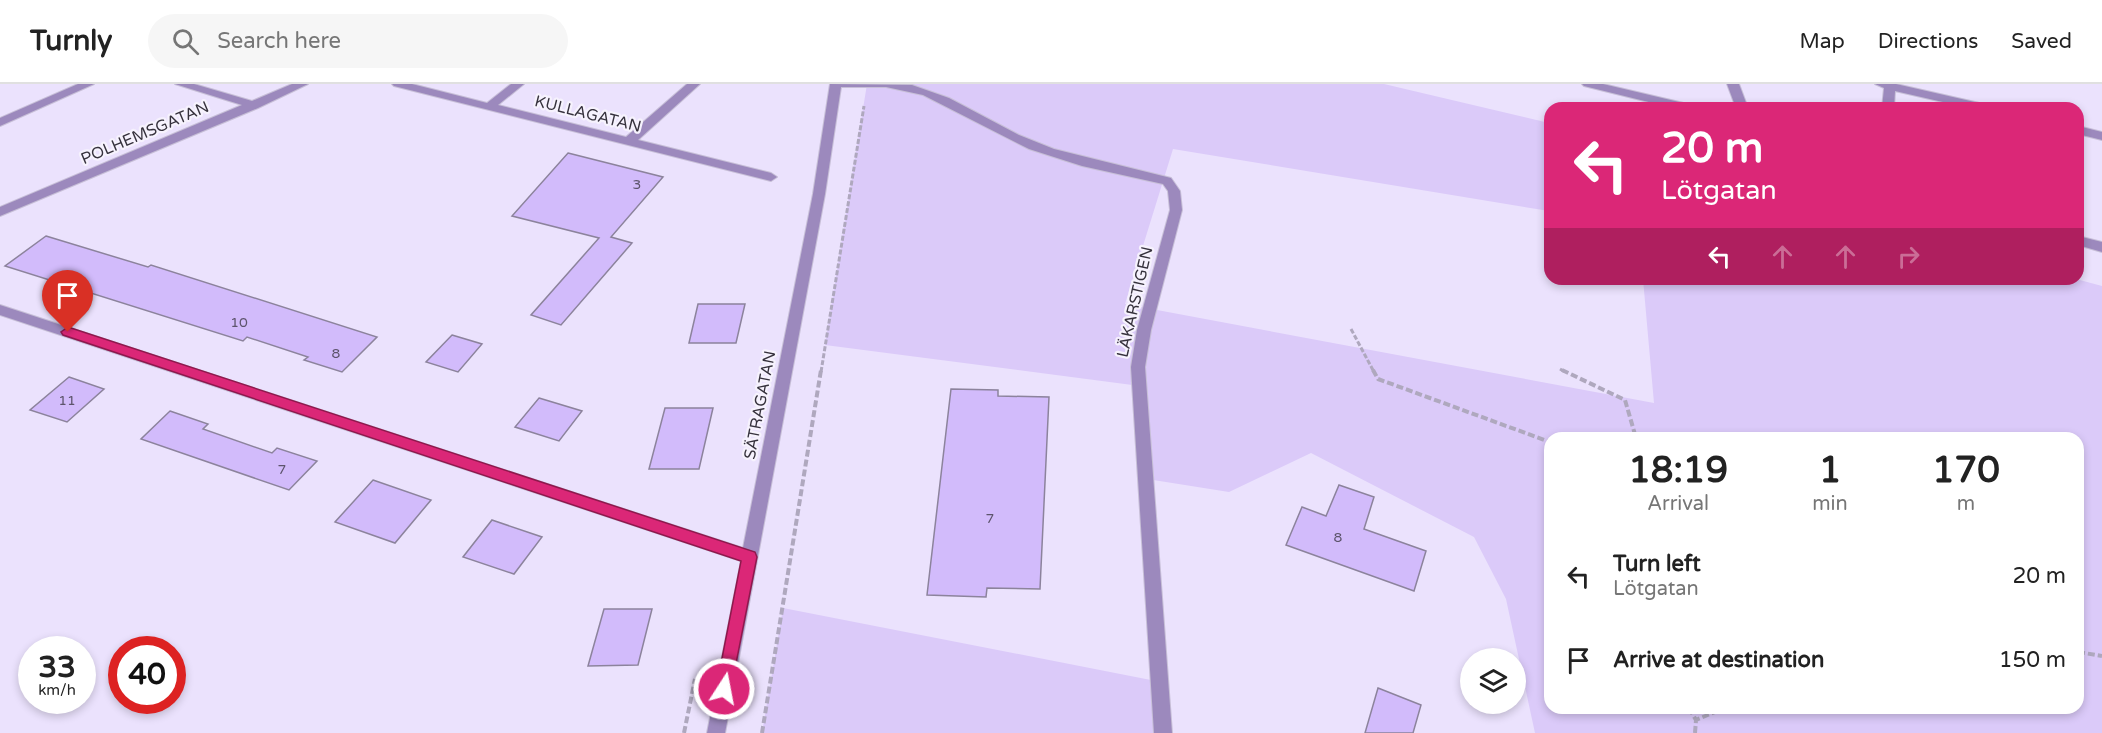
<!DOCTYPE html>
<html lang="en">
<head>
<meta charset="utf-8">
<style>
	body { margin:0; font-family:"Varela Round",sans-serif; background:#f6f6f6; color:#222; height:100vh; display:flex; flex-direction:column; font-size:22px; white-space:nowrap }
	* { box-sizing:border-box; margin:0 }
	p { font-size:20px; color:#767676 }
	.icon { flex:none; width:33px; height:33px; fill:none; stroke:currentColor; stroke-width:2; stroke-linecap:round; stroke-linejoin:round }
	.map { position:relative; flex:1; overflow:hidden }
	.sheet { position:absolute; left:1544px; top:348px; width:540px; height:282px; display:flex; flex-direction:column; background:#fff; border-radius:18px; box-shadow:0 3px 9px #0003 }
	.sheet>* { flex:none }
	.banner { position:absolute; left:1544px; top:18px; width:540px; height:183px; border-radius:18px; box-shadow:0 3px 9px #0003; background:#db2777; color:#fff; overflow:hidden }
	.buttons { position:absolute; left:1460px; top:564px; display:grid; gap:12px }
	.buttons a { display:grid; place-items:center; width:66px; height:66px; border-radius:50%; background:#fff; box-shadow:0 3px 9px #0003; font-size:30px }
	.speed { position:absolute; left:18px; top:552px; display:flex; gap:12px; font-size:30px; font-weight:700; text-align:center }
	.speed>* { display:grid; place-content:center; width:78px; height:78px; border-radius:50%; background:#fff; box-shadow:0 3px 9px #0003; line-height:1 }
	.speed small { font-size:15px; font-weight:400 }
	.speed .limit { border:9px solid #d22; background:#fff; color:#111 }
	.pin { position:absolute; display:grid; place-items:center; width:51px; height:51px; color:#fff; margin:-62px -26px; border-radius:50% 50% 50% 0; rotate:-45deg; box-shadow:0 0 6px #0007 }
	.pin .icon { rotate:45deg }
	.me { position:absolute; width:66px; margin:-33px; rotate:11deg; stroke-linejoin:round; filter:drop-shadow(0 0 4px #0008) }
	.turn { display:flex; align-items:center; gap:21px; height:126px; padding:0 18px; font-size:27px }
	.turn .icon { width:78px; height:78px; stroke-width:2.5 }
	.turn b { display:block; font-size:42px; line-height:51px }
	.lanes { display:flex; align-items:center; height:57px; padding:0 18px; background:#0003; justify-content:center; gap:30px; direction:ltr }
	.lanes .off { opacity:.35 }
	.eta { display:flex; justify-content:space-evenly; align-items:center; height:102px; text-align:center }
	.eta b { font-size:36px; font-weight:700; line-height:42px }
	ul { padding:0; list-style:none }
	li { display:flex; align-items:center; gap:18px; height:84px; padding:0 18px }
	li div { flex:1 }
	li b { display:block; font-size:22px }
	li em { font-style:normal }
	header { display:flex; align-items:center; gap:36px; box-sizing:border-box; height:84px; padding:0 30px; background:#fff; border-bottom:2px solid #e0e0e0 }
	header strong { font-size:28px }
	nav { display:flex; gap:33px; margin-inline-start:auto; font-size:21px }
	.search { width:420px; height:54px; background:#f6f6f6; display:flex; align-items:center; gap:15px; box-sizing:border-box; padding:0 21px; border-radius:33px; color:#767676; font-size:22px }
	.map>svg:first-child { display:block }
</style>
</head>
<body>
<header>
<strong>Turnly</strong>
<div class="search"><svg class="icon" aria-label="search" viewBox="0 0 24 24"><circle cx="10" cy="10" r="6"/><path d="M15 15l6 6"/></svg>Search here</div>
<nav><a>Map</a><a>Directions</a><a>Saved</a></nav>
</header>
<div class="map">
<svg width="2102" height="649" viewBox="0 0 2102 649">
	<rect width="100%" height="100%" fill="#ebe2fd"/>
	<g fill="#dbcaf9" fill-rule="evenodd">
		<path d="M867,0H1384L1549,39V127L1173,65L1125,220L1654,319L1643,195H2076L2102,202V649H1535L1506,515L1474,453L1311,369L1229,408L1147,395L1140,302L825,261ZM1550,354H2078V624H1550Z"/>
		<path d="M783,524L1161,598L1163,649H762Z"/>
	</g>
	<g fill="#d2bbfb" stroke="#8c839c" stroke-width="1.5">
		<path d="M568,69L663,93L611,153L632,159L561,241L531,231L599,154L512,132Z"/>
		<path d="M46,152L148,183L151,181L377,253L342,288L304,276L308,273L247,253L243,257L5,182Z"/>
		<path d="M698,220H745L736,259H689Z"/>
		<path d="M452,251L482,260L458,288L426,278Z"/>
		<path d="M69,293L104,305L67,338L30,326Z"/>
		<path d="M951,305L998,306V312L1049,313L1040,505L987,504L986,513L927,511Z"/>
		<path d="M539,314L582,327L559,357L515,343Z"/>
		<path d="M665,324H713L699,385H649Z"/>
		<path d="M170,327L208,340L203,345L272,369L277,364L317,377L289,406L141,355Z"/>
		<path d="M373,396L431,416L395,459L335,438Z"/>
		<path d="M1339,401L1374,413L1364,445L1426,467L1414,507L1286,461L1302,423L1326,432Z"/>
		<path d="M492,436L542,453L514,490L463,473Z"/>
		<path d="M604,525H652L638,581L588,582Z"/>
		<path d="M1378,604L1421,621L1413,649H1365Z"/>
	</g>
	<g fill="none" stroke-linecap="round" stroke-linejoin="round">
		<defs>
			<g id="minor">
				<path d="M78,0H94L0,42V34Z"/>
				<path d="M175,0H194L252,17L292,0H308L258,24L0,132V123L242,21Z"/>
				<path d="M392,0H412L487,19L511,0H524L498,21L626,53L687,0H700L638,56L771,89L777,93L771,97L394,2Z"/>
				<path d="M830,0L912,1L949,14L1019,51L1054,65L1171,94L1180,107L1182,126L1151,246L1145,283L1172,649H1154L1131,283L1137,246L1170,126L1168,107L1163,100L1082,82L1029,65L923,11L886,3H841L825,110L725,649H707L741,477L0,231V221L743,464L813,110Z"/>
				<path d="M1582,0H1603L1692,21L1694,24H1673L1584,2Z"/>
				<path d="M1727,0H1739L1748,24H1736Z"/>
				<path d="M1875,0H1896L1988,21L1990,24H1969L1895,7L1894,24H1882L1884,4Z"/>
				<path d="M2078,42L2102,48V56L2078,50Z"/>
				<path d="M2078,152L2102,158V168L2078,161Z"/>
			</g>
		</defs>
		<use href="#minor" stroke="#c7bfd7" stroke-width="2"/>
		<g stroke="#afa8be" stroke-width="3" stroke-dasharray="5 2" stroke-linecap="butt">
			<path d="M1351,245L1374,288"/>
			<path d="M1560,285L1565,288"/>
			<path d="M821,288L864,22"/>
		</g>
		<g stroke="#afa8be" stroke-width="4" stroke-dasharray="7 3" stroke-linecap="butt">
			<path d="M1373,286L1378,295L1550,358"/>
			<path d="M1562,286L1625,316L1636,354"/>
			<path d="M2078,568L2102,572"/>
			<path d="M1689,624L1696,636"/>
			<path d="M684,649L695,595"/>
			<path d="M762,649L821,286"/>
			<path d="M1695,649L1696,636L1724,624"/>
		</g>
		<use href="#minor" fill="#9c89bd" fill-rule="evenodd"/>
	</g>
	<path fill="#db2777" stroke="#8e194d" stroke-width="1.5" d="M68,243L755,468L757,473L730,610L724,613L718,610L716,605L741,477L63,251L61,248Z"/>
	<g text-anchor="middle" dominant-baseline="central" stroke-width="4.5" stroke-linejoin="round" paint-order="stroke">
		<g font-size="14" fill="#5d546c">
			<text x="637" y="100">3</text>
			<text x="239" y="238">10</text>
			<text x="336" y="269">8</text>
			<text x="67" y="316">11</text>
			<text x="282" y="385">7</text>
			<text x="990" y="434">7</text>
			<text x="1338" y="453">8</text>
		</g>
		<g font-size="16" fill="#36323d" stroke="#f6f2fd">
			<text transform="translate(588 30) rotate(14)">KULLAGATAN</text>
			<text transform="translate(145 49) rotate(-23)">POLHEMSGATAN</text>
			<text transform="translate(1135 218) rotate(-77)">LÄKARSTIGEN</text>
			<text transform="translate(760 321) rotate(-79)">SÄTRAGATAN</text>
		</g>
	</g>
</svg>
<div class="buttons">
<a><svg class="icon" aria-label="layers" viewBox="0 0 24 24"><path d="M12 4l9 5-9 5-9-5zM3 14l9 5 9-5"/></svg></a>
</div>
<div class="speed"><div>33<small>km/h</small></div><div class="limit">40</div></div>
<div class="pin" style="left:68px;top:248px;background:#d93025"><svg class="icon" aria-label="arrive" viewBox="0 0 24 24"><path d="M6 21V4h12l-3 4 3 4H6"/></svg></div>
<svg class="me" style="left:724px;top:605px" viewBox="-20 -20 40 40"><circle r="17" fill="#db2777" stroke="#fff" stroke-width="3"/><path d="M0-11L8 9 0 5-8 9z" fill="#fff"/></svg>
<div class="banner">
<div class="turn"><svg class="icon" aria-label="left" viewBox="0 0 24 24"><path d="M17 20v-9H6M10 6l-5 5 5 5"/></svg><div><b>20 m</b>Lötgatan</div></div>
<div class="lanes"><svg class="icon" aria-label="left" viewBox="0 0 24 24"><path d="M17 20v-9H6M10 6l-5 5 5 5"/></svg><svg class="icon off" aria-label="ahead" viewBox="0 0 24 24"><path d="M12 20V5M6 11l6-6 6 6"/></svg><svg class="icon off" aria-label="ahead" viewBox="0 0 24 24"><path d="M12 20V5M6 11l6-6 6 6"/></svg><svg class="icon off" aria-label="right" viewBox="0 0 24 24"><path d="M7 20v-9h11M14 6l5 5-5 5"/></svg></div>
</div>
<section class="sheet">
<div class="eta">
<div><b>18:19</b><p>Arrival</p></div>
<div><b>1</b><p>min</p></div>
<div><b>170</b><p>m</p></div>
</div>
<ul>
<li><svg class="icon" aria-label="left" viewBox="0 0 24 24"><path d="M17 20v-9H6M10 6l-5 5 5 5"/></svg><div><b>Turn left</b><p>Lötgatan</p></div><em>20 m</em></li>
<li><svg class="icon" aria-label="arrive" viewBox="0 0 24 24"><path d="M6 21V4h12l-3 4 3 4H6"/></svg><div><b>Arrive at destination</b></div><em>150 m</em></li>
</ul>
</section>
</div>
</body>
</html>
